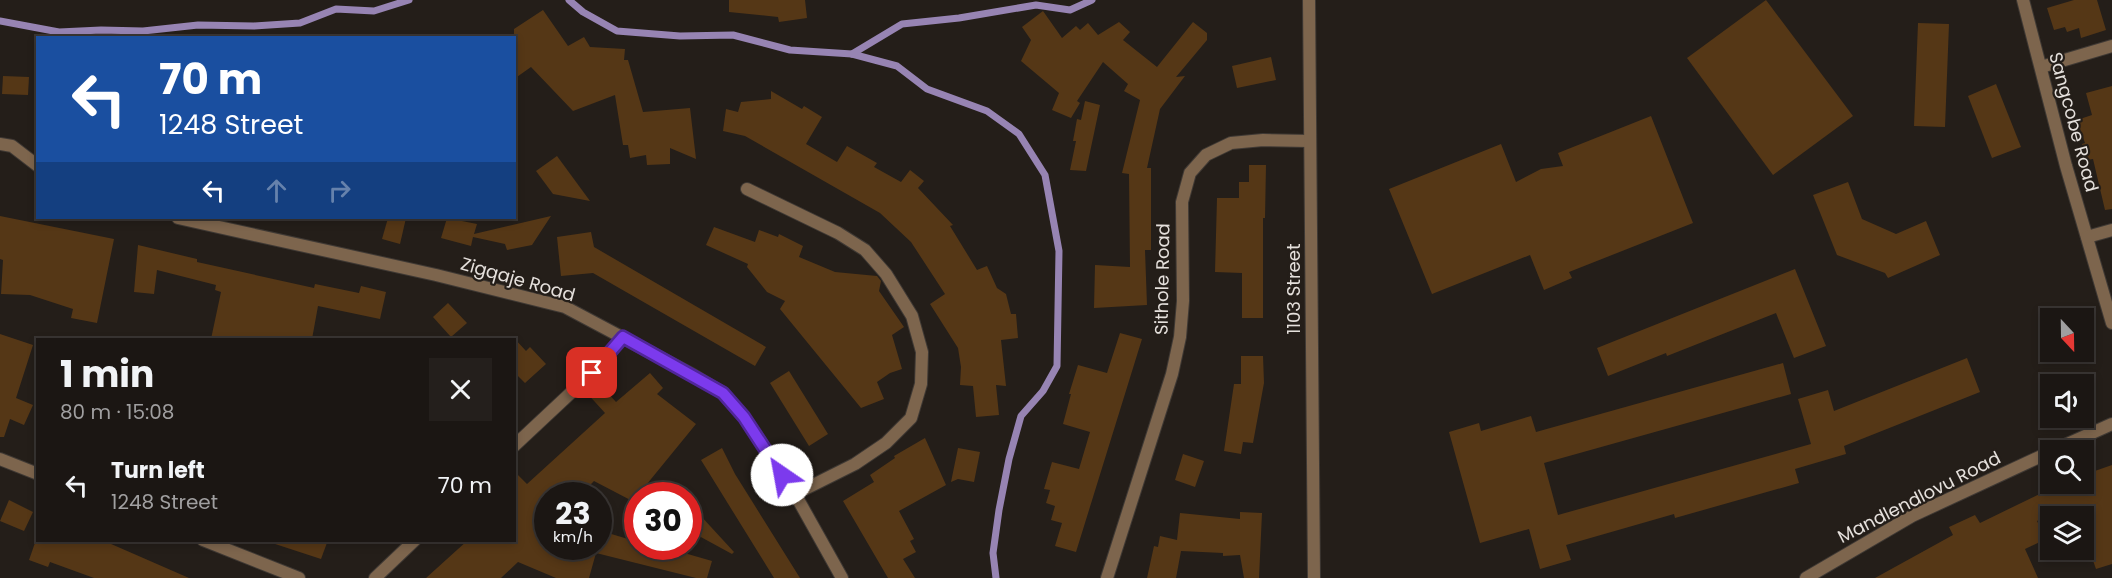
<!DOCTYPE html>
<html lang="en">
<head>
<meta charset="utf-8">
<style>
	body { margin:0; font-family:Poppins,sans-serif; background:#241f1c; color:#f1f3f6; height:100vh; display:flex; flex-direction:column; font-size:22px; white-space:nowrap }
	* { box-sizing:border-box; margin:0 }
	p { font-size:20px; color:#a09fa0 }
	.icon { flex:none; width:33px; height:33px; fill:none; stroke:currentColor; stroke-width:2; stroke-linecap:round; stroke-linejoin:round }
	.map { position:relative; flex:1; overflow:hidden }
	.drawer { position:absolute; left:36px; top:338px; width:480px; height:204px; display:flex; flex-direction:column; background:#1b1613; border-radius:0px; box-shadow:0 3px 9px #0003,0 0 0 2px #393533 }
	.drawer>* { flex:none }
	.hud { position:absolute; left:36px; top:36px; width:480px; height:183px; border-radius:0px; box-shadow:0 3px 9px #0003,0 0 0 2px #393533; background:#1a4fa0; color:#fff; overflow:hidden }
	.needle { width:39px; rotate:158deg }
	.buttons { position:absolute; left:2040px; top:308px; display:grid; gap:12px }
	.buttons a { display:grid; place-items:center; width:54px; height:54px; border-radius:0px; background:#1b1613; box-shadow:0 3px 9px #0003,0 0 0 2px #393533; font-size:30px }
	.speed { position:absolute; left:534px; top:482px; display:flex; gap:12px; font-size:30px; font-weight:700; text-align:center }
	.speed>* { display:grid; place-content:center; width:78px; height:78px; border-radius:50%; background:#1b1613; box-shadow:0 3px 9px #0003,0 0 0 2px #393533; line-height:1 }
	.speed small { font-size:15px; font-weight:400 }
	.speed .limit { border:9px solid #d22; background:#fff; color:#111 }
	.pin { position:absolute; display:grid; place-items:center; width:51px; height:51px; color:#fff; margin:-26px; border-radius:12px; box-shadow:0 3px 9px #0006 }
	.me { position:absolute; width:66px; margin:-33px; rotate:327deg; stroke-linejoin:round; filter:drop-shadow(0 0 4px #0008) }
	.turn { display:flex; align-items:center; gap:21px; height:126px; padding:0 24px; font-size:27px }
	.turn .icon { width:78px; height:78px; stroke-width:2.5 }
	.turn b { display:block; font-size:42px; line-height:51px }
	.lanes { display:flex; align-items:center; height:57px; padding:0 24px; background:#0003; justify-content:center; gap:30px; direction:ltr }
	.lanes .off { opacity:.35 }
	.round { display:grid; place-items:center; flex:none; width:63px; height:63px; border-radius:0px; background:#241f1c }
	.summary { display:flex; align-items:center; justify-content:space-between; height:102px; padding:0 24px }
	h1 { font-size:36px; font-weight:700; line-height:45px }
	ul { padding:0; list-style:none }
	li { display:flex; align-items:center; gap:18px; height:90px; padding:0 24px }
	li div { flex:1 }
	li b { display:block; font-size:22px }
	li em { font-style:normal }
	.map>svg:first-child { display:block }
</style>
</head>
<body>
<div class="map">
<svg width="2112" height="578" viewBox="0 0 2112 578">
	<rect width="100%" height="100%" fill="#241e19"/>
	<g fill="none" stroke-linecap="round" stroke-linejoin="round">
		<g stroke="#9784b3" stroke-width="7">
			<path d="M569,0L583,12L617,31L680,36L733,35L790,50L852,54L897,66L927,89L987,111L1019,134L1045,175L1059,251L1057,366L1043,391L1021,416L1009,459L999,510L993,553L996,578"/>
			<path d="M0,21L59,32L101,30L143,31L198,25L254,26L300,23L336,9L374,11L409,0"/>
			<path d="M852,54L902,24L959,18L1036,5L1070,10L1092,0"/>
		</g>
	</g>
	<g fill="#553716">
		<path d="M729,0H805L807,18L779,22L778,17L729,12Z"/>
		<path d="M1766,0L1853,116L1773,175L1687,58Z"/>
		<path d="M2074,0H2097L2106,30L2081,38L2079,28L2067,32L2065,27L2054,30L2047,8Z"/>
		<path d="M543,10L568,46L584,37L590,47L625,49L624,60H628L643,112L690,108L696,159L670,148V164L647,165L646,155L630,158L628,145H623L615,95L573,111L531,67L514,79V29Z"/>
		<path d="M1043,11L1062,38L1076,26L1080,30L1088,23L1098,35L1119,22L1130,32L1123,40L1157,67L1193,22L1207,33V40L1176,77L1185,76L1160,109L1147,168H1151V250H1145L1147,305L1094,308L1095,265L1130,267L1129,174L1122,173L1140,100L1124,91L1128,84L1103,62L1077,101L1080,103L1071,118L1052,110L1059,93L1021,61L1031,40L1022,27Z"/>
		<path d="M1918,23L1949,24L1945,127L1914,126Z"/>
		<path d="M1271,57L1276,80L1237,88L1232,66Z"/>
		<path d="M3,76L29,77L28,95L2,94Z"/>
		<path d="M1996,84L2021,147L1992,158L1968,96Z"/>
		<path d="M2112,86V209L2105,210L2093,159L2087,160L2082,144L2085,143L2077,120L2092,115L2086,93Z"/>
		<path d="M771,91L802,109L804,106L822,117L806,144L837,162L847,146L877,163L874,167L901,182L910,170L924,181L918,188L953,225L950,226L977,270L987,266L997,288L1006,294L1011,314H1016L1018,338L1001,340L1006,386L996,385L999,415L976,417L973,386L960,385L961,367L958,348L930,304L945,294L911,242L880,213L745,136L723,131L726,109L738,112L741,102L771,99Z"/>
		<path d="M1085,101L1100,105L1086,171L1070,170L1076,141H1073L1077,119L1081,120Z"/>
		<path d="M1651,116L1693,223L1569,272L1572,278L1544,290L1530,255L1432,294L1389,189L1501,144L1516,182L1541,169L1563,166L1558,153Z"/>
		<path d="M557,156L590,201L553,194L536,171Z"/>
		<path d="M1249,165H1266L1265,218H1263V318H1242V273L1215,272L1217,198H1239V182H1249Z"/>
		<path d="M1848,182L1862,219L1896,234L1926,221L1940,255L1888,278L1885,273L1837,255L1813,195Z"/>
		<path d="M0,216L114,239L97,323L71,318L73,309L30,295L1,294L3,260L0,259Z"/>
		<path d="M551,216L532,245L507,250L505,244L473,237L471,246L441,238L447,218L477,224L474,234Z"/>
		<path d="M388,218H406L400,244L382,239Z"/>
		<path d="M714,227L755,242L759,230L778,237L779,234L803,246L799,257L835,272L877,276L881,281L879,291L904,327L892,335L902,369L890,373L877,382L884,399L861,408L780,309L785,301L767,292L747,267L748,264L706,245Z"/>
		<path d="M591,232L594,247L766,347L755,366L593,273L561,276L557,237Z"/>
		<path d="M138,245L197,259V262L314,288L315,284L359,293L361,286L386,292L380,319L318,306L312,339H211L221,292L215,290L216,285L157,270L154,294L134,292Z"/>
		<path d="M1795,269L1826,346L1794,358L1776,313L1667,356L1666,353L1608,376L1597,348Z"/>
		<path d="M448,303L467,323L451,337L433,317Z"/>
		<path d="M1120,333L1142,339L1076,552L1055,546L1062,523L1051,520L1055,506L1046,503L1050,490L1044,489L1052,462L1079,469L1090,432L1063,424L1071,394H1069L1078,365L1107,373Z"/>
		<path d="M0,334L33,345L16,398L33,405L24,425L10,419L4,437H0Z"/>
		<path d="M514,338L526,351L530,347L546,364L525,383L514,372Z"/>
		<path d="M1241,356H1263L1264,383L1253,443L1243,442L1241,454L1224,451L1234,384H1241Z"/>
		<path d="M1967,358L1980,392L1844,446L1846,454L1795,469L1799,483L1675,518L1674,514L1566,545L1571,560L1540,569L1529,529L1480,543L1449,432L1479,423L1481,431L1531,416L1536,432L1783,363L1791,394L1544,463L1558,515L1811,444L1798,399L1828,390L1834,411Z"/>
		<path d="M789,371L828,434L809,446L770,383Z"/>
		<path d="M650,373L663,388L657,394L696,424L638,495V504L594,481L580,495H548V546H598V530L638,542V546H660L712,561L707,578H696L596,553L589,578H556L518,562L501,578H426L468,540H514V471L527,484L605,413L585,391L596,380L616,402Z"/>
		<path d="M925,438L946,485L899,511L914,539L910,541L916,552L903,559L915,578H888L843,501L874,482L870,475L895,458L894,456Z"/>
		<path d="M722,448L735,474L800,578H774L701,460Z"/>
		<path d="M958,448L980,452L974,482L958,479L951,482Z"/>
		<path d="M1183,454L1204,461L1195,487L1175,480Z"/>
		<path d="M2112,465V564L2096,569L2084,535V516H2077L2071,504L2037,521L2046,539L2025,549L2038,578H1875L1953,535L1949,527L1975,515L1980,523L2062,483H2093L2089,473Z"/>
		<path d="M9,500L33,512L24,531L0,521Z"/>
		<path d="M688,502L734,552L732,554L688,530Z"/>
		<path d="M1240,512L1262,513L1259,578H1244L1240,555L1223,556V553L1181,551L1176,578H1147L1154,546L1158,547L1160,536L1177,540L1180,513L1240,519Z"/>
		<path d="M36,540H102L189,578H94L50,562L48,567L29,560Z"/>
		<path d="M273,540H328L321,559L272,543Z"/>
	</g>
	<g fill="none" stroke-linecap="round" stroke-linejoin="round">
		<defs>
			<g id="minor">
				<path d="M2023,0L2066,166L2112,323"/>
				<path d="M2041,67L2112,46"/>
				<path d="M0,144L12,146L38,166"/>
				<path d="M747,189L838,233L865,250L886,274L912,316L922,352L921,384L911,418L886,443L855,464L795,494"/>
				<path d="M178,218L436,275L565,307L693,375L723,393L744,417L795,494L842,578"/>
				<path d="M2087,237L2112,230"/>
				<path d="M514,446L592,373L623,337"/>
				<path d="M2054,450L2112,424"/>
				<path d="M0,459L38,474"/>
				<path d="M203,540L299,578"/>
				<path d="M375,578L415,540"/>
				<path d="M1107,578L1172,374L1180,337L1183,301L1182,202L1190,173L1206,155L1231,143L1263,140L1309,141"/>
				<path d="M1806,578L1912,516L2050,452"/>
			</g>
			<path id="tertiary" d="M1309,0L1314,578"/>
		</defs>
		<use href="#minor" stroke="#3f3934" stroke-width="14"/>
		<use href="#tertiary" stroke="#3f3934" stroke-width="14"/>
		<use href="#minor" stroke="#7d654d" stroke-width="12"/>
		<use href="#tertiary" stroke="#7d654d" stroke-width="12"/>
	</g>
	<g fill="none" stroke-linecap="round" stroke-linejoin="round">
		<defs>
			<path id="route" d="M592,373L623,337L723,393L744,417L782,475"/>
		</defs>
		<use href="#route" stroke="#51269a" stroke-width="15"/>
		<use href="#route" stroke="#7c3aed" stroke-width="10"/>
	</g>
	<g text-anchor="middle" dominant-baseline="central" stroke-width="4.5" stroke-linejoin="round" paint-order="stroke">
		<g font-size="18" fill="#e5e0dc" stroke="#241e19">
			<text transform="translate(2074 122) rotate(75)">Sangcobe Road</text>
			<text transform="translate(518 279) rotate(16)">Zigqaje Road</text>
			<text transform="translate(1162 279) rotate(-89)">Sithole Road</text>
			<text transform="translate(1293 289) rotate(-90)">1103 Street</text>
			<text transform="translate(1919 497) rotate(-27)">Mandlendlovu Road</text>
		</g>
	</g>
</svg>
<div class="buttons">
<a><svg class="needle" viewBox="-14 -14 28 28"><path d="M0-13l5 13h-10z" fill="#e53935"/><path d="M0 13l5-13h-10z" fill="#a09fa0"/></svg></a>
<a><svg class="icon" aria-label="sound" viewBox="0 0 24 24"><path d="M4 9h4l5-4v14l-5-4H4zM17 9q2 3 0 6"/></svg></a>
<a><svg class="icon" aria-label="search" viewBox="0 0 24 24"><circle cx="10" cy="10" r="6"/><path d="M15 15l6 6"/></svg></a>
<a><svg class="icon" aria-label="layers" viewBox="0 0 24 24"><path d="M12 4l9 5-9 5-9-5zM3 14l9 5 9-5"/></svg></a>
</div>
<div class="speed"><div>23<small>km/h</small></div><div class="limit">30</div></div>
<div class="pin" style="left:592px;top:373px;background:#d93025"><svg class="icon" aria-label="arrive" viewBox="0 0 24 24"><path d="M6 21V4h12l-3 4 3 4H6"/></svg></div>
<svg class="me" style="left:782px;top:475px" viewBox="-20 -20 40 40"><circle r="19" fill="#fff"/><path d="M0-13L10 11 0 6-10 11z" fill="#7c3aed"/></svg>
<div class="hud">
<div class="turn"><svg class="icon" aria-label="left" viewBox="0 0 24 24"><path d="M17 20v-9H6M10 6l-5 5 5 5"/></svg><div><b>70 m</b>1248 Street</div></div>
<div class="lanes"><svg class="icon" aria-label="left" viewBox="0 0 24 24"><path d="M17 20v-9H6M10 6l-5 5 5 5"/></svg><svg class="icon off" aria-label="ahead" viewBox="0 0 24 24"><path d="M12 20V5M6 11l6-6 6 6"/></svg><svg class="icon off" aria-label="right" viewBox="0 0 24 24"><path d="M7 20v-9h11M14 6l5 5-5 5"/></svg></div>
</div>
<section class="drawer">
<div class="summary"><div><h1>1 min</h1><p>80 m · 15:08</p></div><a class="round"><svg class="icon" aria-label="close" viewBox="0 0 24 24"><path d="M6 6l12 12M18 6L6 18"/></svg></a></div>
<ul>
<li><svg class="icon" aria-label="left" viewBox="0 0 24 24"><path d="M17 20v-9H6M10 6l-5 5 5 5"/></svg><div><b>Turn left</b><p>1248 Street</p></div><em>70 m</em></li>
</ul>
</section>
</div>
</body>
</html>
